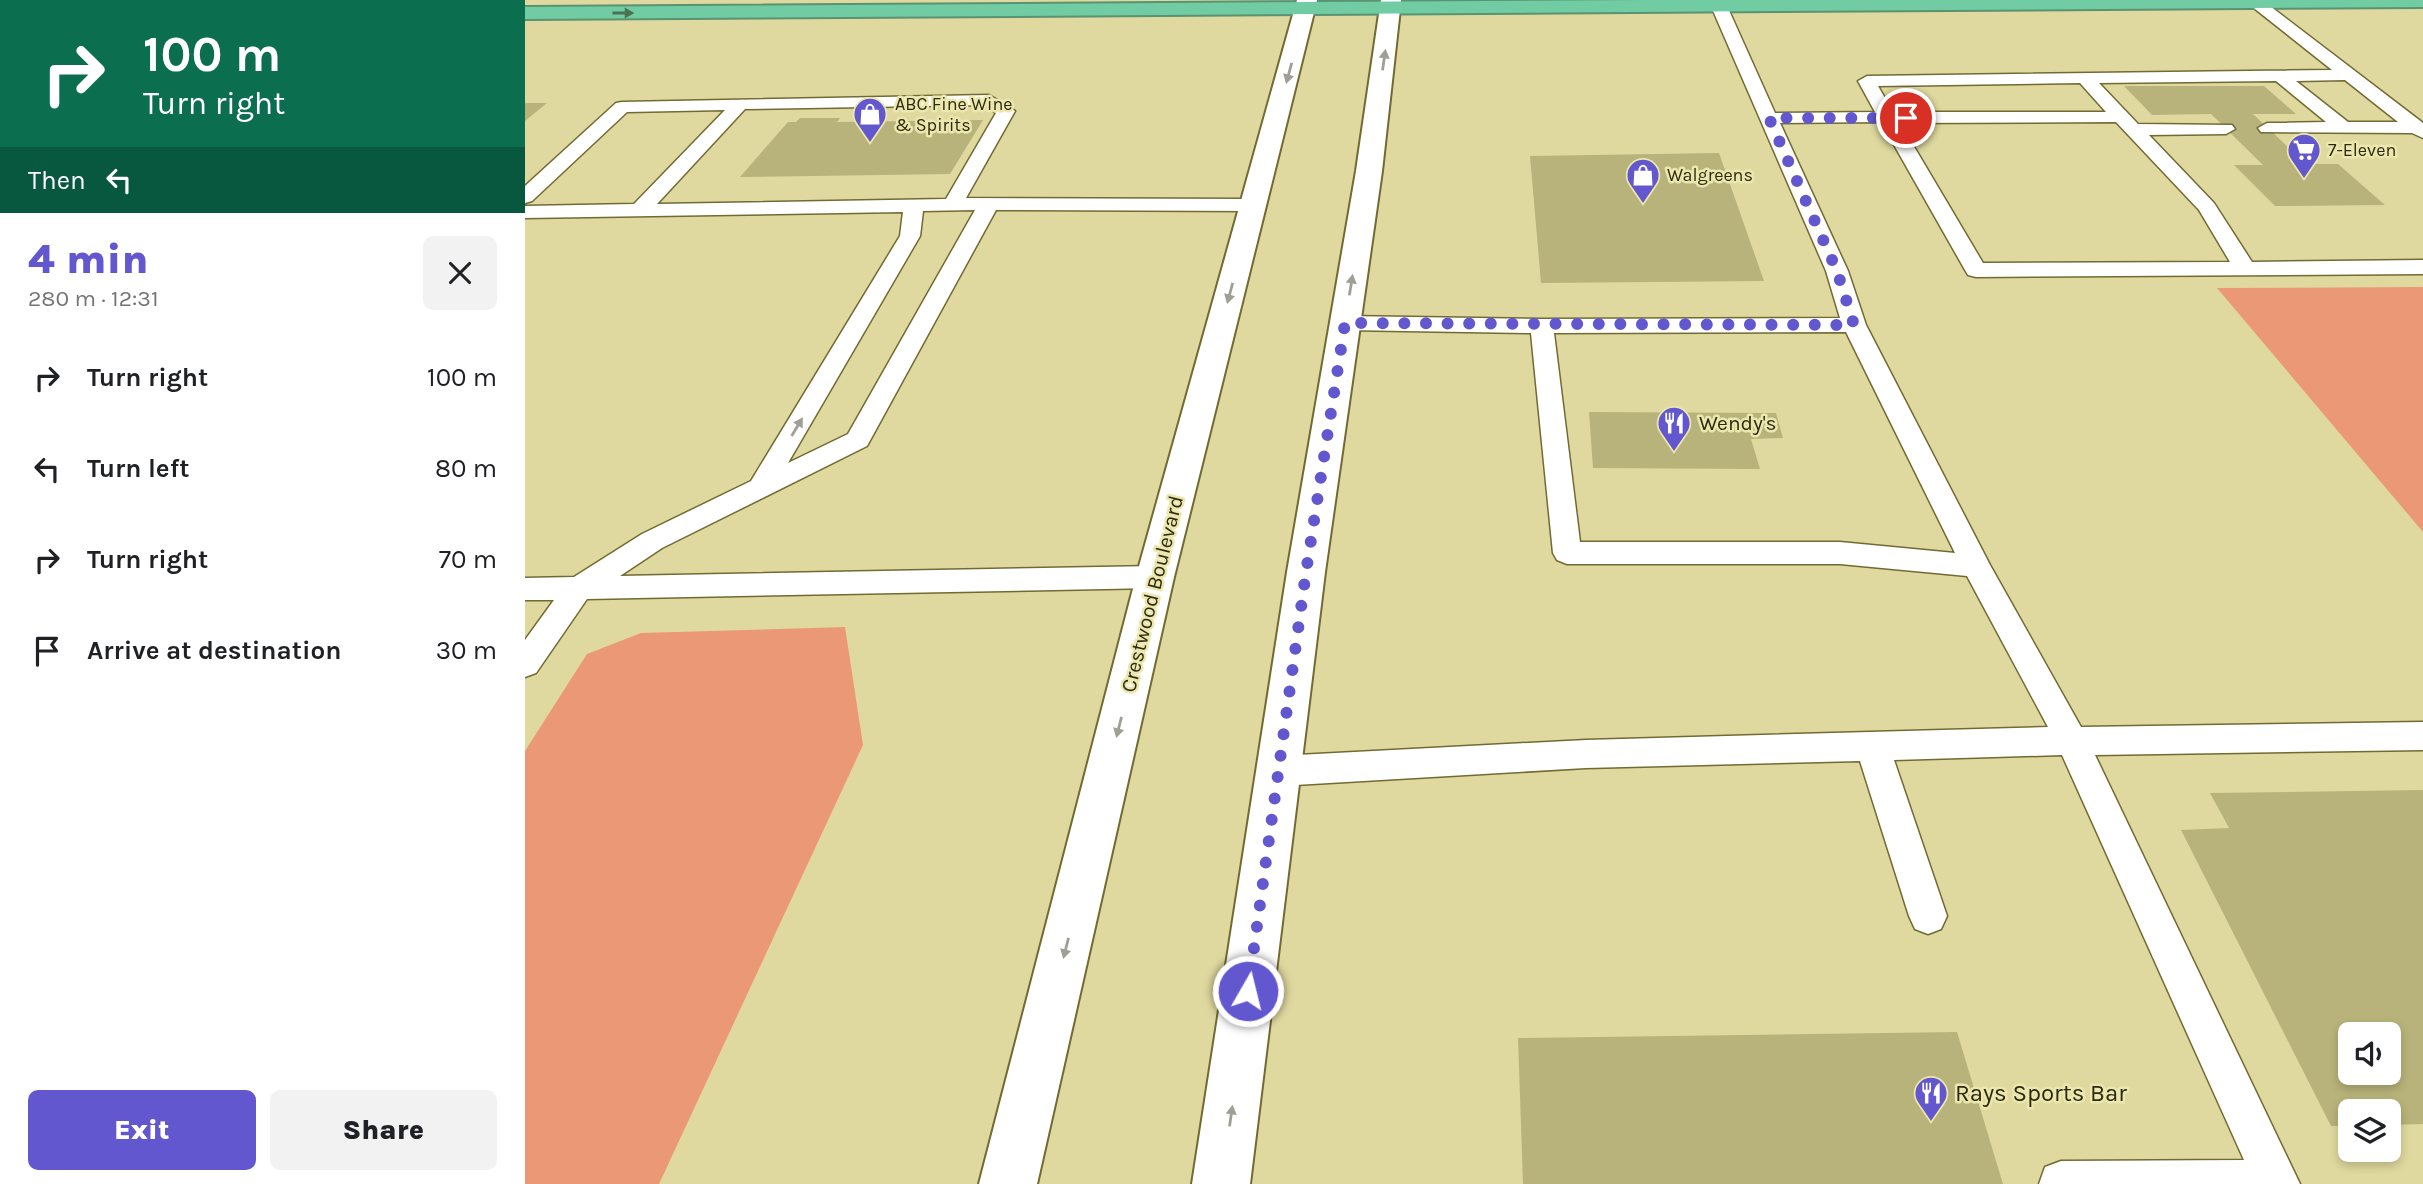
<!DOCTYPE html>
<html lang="en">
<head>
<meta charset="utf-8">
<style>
	body { margin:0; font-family:Karla,sans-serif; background:#f2f2f2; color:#202124; height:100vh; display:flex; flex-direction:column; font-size:26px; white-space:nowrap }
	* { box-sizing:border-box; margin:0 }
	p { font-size:23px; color:#757577 }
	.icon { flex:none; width:38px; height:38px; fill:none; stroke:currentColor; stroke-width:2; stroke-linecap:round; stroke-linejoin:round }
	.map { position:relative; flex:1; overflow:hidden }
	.sheet { display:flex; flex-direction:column; background:#fff; width:525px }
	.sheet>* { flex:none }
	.guide { background:#0b6e4f; color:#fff; overflow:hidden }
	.controls { position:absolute; left:1813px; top:1022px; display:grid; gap:14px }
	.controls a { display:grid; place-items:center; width:63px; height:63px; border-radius:10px; background:#fff; box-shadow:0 4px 10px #0003; font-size:35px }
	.pin { position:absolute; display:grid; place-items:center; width:60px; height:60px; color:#fff; margin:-30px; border:4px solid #fff; border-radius:50%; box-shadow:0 2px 7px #0007 }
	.me { position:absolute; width:77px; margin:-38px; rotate:8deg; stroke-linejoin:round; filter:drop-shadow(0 0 5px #0008) }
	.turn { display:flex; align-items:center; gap:24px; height:147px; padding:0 28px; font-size:32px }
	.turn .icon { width:91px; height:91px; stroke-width:2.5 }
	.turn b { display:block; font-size:49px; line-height:60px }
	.then { display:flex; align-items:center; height:66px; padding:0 28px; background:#0003; gap:14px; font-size:26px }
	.round { display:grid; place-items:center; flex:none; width:74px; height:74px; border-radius:10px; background:#f2f2f2 }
	.overview { display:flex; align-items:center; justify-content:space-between; height:119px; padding:0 28px }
	h1 { font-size:42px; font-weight:800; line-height:52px; color:#6357d0 }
	.button { display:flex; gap:14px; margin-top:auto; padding:14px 28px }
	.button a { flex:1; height:80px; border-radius:10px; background:#6357d0; color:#fff; font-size:28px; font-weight:800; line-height:80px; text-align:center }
	.button a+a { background:#f2f2f2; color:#202124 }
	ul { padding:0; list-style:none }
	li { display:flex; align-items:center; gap:21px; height:91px; padding:0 28px }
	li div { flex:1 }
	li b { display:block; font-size:26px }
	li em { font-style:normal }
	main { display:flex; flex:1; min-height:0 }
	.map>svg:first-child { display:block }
</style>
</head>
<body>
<main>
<section class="sheet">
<div class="guide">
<div class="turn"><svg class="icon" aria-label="right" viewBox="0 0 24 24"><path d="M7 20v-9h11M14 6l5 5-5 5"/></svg><div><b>100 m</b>Turn right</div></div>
<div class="then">Then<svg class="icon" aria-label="left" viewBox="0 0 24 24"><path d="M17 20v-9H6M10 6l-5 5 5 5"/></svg></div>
</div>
<div class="overview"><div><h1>4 min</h1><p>280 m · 12:31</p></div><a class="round"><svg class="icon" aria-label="close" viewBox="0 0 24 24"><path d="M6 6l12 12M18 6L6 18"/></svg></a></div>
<ul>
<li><svg class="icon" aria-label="right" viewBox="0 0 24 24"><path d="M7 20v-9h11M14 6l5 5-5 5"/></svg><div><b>Turn right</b></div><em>100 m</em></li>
<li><svg class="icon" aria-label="left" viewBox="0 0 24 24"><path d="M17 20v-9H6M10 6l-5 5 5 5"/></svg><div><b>Turn left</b></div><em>80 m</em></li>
<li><svg class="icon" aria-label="right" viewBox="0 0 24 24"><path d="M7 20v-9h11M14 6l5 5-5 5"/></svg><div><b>Turn right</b></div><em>70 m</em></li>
<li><svg class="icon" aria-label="arrive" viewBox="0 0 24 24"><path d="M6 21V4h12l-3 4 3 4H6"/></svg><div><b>Arrive at destination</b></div><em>30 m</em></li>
</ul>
<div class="button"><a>Exit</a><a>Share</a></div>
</section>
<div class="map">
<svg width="1898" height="1184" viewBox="0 0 1898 1184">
	<rect width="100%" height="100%" fill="#dfd99f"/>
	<g fill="#eb9876">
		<path d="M1898,287V532L1692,288Z"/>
		<path d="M320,627L338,745L134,1184H0V751L62,654L116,633Z"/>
	</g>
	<g fill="#b8b37a" fill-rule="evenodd">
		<path d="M1599,86H1739L1771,114H1728L1781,164H1813L1860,205L1750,206L1709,165H1738L1686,114L1627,115Z"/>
		<path d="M0,103H22L0,121Z"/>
		<path d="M275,118H315L312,122L458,120L425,174L215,177L263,122H271Z"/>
		<path d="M1194,153L1239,281L1016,283L1005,156Z"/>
		<path d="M1064,412L1251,413L1258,438L1226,439L1235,469L1068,468Z"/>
		<path d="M1898,790V1124L1864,1125V1111H1825V1126H1806L1656,830L1704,828L1685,793ZM1825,1034H1864V1073H1825Z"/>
		<path d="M1432,1032L1478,1184H998L993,1038Z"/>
	</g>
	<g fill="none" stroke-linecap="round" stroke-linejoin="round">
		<defs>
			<g id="lane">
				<path d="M1724,0H1737L1898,123V138L1887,133L1736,132L1733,128L1742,123L1801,122L1751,81L1574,83L1613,124L1707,125L1710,129L1701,134L1624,135L1689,203L1727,262L1898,260V274L1451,277L1443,275L1440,270L1356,122L1255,123L1323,271L1341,325L1465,565L1556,727L1898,722V750L1570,755L1775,1184H1514L1520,1167L1536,1161L1719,1160L1537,755L1369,760L1422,916L1416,929L1403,934L1390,929L1384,916L1335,761L1061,768L753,786L741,781L736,771L741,761L753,756L1061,740L1523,727L1442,576L1315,564H1042L1032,560L1028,553L1006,333L820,330L812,328L808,323L812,318L820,316L1017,319L1315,318L1301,271L1186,6L1189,3L1194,1L1202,6L1250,113L1350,112L1333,81L1342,76L1807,70L1725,5ZM1820,80L1873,122H1823L1771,81ZM1555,83L1581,112H1368L1353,86ZM1591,122L1674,210L1705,262L1458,263L1375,123ZM1321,332L1430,553L1315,542H1055L1029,333Z"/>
				<path d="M464,95L490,111L441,198L728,199L735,201L738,205L735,209L728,211L471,210L342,446L137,548L95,576L630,566L640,569L645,577L640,585L630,588L62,599L11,673L0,677V640L29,600H0V578L49,577L117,534L226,481L375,236L378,212L0,218V206L109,204L200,110L102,112L7,201L0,203V186L91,103L97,102ZM460,105L471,113L421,199L132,204L220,109ZM450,210L323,434L263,463L395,236L398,211Z"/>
			</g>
			<g id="secondary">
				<path d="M772,0H792L649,577L512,1184H454L611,577Z"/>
				<path d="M856,0H876L857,171L800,572L725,1184H667L762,572L831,171Z"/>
			</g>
			<path id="highway" d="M1117,0H1898V7L0,19V7Z"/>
		</defs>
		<use href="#lane" stroke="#716b33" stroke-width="3"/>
		<use href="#secondary" stroke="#716b33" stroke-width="4"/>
		<use href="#highway" stroke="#599371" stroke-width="4"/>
		<use href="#lane" fill="#fff" fill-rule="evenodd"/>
		<use href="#secondary" fill="#fff" fill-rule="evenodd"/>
		<use href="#highway" fill="#71cba3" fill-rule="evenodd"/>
	</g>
	<defs><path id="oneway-solid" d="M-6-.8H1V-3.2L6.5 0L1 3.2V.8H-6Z" transform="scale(1.75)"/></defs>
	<use fill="#4c7254" href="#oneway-solid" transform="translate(98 13)"/>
	<g fill="#a09f95">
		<use href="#oneway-solid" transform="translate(859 60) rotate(-82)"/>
		<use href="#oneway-solid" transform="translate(764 73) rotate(105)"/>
		<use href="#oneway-solid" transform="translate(826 285) rotate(-81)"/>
		<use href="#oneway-solid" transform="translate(705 293) rotate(105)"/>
		<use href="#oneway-solid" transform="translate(272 427) rotate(-59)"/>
		<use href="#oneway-solid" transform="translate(594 727) rotate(104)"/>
		<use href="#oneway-solid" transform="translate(541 948) rotate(104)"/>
		<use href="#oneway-solid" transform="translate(706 1116) rotate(-82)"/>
	</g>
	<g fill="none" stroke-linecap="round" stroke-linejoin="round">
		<path stroke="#6357d0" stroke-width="12" stroke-dasharray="0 21.6" d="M723,991L781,572L820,323L1329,325L1312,271L1244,118H1381"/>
	</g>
	<defs>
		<symbol id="shop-pin" viewBox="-11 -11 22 30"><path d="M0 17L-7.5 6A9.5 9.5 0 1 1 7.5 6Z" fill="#6357d0" stroke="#ece7ac"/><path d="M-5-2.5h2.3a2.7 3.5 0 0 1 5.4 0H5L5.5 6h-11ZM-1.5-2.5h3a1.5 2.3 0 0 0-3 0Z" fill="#fff"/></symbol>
		<symbol id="supermarket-pin" viewBox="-11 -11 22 30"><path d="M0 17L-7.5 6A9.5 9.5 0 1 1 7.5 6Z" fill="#6357d0" stroke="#ece7ac"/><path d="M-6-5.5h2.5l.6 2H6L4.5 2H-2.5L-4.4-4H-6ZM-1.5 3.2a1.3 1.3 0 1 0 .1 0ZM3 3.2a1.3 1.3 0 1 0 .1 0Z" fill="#fff"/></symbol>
		<symbol id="restaurant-pin" viewBox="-11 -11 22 30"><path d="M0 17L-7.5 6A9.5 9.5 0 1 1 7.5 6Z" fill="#6357d0" stroke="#ece7ac"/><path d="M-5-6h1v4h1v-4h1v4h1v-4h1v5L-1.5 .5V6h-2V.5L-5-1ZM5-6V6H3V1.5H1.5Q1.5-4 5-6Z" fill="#fff"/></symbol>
	</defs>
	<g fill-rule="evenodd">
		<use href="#shop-pin" x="326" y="95" width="38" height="52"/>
		<use href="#supermarket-pin" x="1760" y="131" width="38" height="52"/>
		<use href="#shop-pin" x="1099" y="156" width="38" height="52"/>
		<use href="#restaurant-pin" x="1130" y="404" width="38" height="52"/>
		<use href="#restaurant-pin" x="1387" y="1074" width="38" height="52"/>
	</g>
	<g text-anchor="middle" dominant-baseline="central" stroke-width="5" stroke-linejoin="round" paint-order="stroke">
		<g font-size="18" fill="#2d2a13" stroke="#ece7ac" text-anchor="start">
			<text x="370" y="104">ABC Fine Wine<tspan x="370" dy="21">&amp; Spirits</tspan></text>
			<text x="1803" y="150">7-Eleven</text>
			<text x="1142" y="175">Walgreens</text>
		</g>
		<g font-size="21" fill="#2d2a13" stroke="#ece7ac" text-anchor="start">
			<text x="1174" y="423">Wendy's</text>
		</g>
		<g font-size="21" fill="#2d2a13" stroke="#ece7ac">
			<text transform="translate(627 594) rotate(-76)">Crestwood Boulevard</text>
		</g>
		<g font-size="24" fill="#2d2a13" stroke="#ece7ac" text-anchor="start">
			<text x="1430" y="1093">Rays Sports Bar</text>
		</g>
	</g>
</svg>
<div class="controls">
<a><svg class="icon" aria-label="sound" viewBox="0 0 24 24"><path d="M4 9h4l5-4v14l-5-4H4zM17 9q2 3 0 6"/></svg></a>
<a><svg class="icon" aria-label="layers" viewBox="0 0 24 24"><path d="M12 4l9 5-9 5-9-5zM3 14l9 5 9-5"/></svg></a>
</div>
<div class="pin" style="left:1381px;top:118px;background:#d93025"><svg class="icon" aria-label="arrive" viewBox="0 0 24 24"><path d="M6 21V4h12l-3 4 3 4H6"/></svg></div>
<svg class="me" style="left:723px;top:991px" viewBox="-20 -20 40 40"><circle r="17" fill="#6357d0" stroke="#fff" stroke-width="3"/><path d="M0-11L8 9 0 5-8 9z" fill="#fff"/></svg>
</div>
</main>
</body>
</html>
